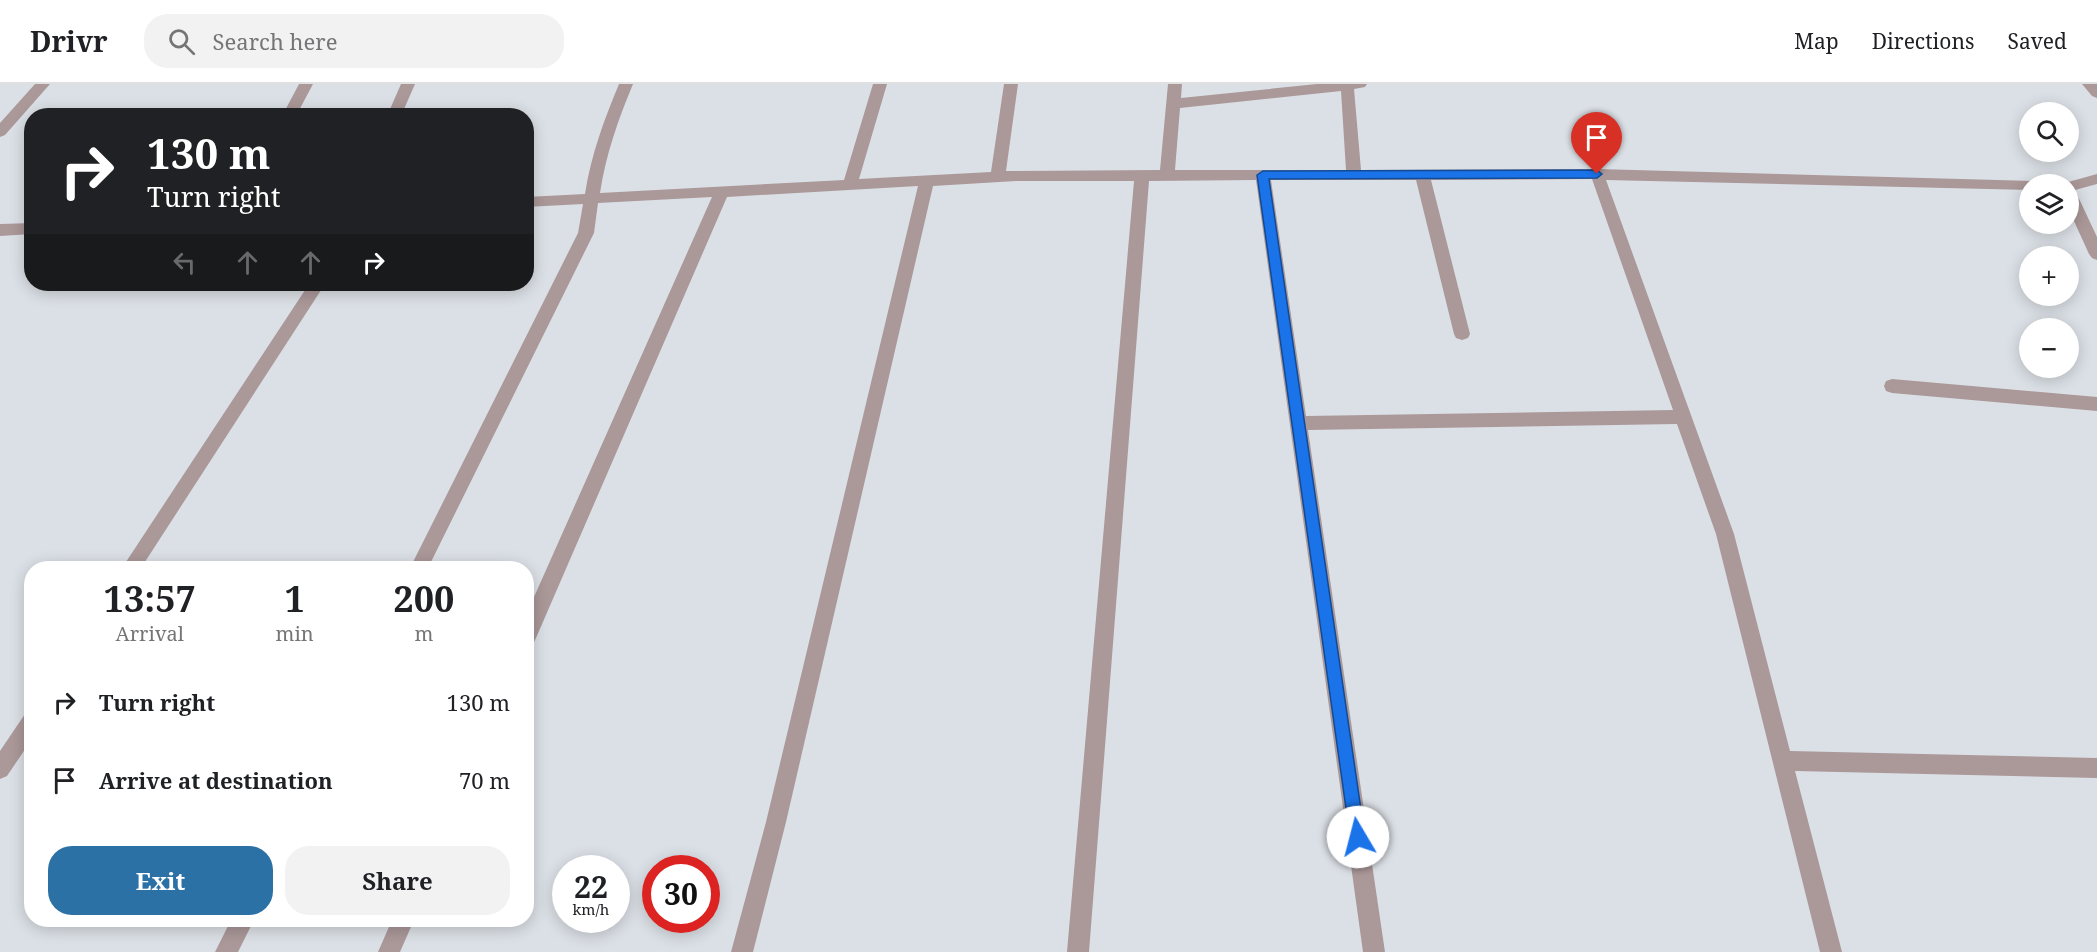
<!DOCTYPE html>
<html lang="en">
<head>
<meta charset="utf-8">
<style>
	body { margin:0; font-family:"Noto Serif",serif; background:#f2f2f2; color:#202124; height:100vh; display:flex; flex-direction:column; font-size:22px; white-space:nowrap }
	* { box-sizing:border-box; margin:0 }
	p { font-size:20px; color:#757577 }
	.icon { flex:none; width:33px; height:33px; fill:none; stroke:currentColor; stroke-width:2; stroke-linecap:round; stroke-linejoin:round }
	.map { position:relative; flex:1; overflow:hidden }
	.panel { position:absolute; left:24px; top:477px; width:510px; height:366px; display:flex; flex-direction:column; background:#fff; border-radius:24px; box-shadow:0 3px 15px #0003 }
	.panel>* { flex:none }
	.banner { position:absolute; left:24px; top:24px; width:510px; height:183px; border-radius:24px; box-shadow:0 3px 15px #0003; background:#202124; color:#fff; overflow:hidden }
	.controls { position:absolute; left:2019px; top:18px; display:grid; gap:12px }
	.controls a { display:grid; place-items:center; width:60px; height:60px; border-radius:50%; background:#fff; box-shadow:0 3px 15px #0003; font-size:30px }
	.speed { position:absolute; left:552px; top:771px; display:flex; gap:12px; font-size:30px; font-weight:700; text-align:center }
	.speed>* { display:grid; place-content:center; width:78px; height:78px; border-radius:50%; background:#fff; box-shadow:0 3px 15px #0003; line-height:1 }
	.speed small { font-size:15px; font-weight:400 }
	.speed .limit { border:9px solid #d22; background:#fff; color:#111 }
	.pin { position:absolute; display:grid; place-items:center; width:51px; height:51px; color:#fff; margin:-62px -26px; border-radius:50% 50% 50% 0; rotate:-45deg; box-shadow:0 0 6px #0007 }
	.pin .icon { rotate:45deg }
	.me { position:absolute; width:66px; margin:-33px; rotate:352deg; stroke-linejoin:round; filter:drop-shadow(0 0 4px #0008) }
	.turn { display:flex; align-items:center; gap:21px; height:126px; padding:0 24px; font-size:27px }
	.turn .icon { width:78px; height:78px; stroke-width:2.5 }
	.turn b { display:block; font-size:42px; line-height:51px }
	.lanes { display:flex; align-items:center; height:57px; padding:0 24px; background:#0003; justify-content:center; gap:30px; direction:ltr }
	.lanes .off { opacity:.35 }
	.eta { display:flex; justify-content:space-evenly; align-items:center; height:102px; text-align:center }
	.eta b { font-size:36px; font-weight:700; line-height:42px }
	.action { display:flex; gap:12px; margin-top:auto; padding:12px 24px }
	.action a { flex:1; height:69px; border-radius:24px; background:#2b71a6; color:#fff; font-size:24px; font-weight:700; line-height:69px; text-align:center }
	.action a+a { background:#f2f2f2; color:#202124 }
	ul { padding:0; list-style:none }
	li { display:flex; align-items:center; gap:18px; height:78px; padding:0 24px }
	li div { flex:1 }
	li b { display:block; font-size:22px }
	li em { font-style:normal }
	header { display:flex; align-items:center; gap:36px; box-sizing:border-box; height:84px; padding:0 30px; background:#fff; border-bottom:2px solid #e0e0e0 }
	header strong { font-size:28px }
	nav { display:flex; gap:33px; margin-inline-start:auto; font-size:21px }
	.search { width:420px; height:54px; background:#f2f2f2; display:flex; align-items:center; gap:15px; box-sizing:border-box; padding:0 21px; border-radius:24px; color:#757577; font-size:22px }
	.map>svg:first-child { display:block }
</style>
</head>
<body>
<header>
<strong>Drivr</strong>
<div class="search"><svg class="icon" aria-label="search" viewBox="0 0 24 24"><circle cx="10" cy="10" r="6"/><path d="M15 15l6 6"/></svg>Search here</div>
<nav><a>Map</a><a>Directions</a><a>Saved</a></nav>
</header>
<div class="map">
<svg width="2097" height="868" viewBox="0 0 2097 868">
	<rect width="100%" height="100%" fill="#dbe0e6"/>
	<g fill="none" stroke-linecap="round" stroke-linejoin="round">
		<g fill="#ab9899" fill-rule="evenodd">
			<path d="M35,0H50L5,51L0,53V39Z"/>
			<path d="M299,0H313L296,32H282Z"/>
			<path d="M401,0H415L401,32H387Z"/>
			<path d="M619,0H633C618,36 606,70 600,109L844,96L873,0H887L859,95L991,88L1004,0H1018L1006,87L1160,86L1168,0H1182L1181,14L1317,0H1367L1365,3L1354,5L1361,86L1597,85L2035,97L2037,100H2030V106L1606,96L1734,450L1790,667L2097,674V694L1795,687L1842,868H1820L1716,450L1677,340L1308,346L1385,868H1363L1256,96L1149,97L1089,868H1067L1134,97H1016L933,102L786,738L753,868H731L766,738L918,102L727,113L536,554L533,560L526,563V531L712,113L598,119L594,149L428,484H410L578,149L583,120L526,123V113L585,110C591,71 604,36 619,0ZM1341,7L1346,86H1175L1180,24ZM1592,95L1673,326L1306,332L1271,96H1416L1454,250L1456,254L1462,256L1468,254L1470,250L1431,96Z"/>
			<path d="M2082,0H2097V14L2092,12Z"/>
			<path d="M2097,90V100L2075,106L2097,153V176L2092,174L2089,170L2068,124V100H2061Z"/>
			<path d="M32,139V150L0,152V140Z"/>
			<path d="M309,200H325L141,484H122Z"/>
			<path d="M1892,295L2097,313V327L1892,309L1886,307L1884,302L1886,297Z"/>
			<path d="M32,628V655L7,692L0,695V667L25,630Z"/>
			<path d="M231,836H254L238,868H215Z"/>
			<path d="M392,836H414L400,868H378Z"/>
		</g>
	</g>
	<path fill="#1a73e8" stroke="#114b97" stroke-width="1.5" d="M1597,86L1602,90L1597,94L1269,95L1365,753L1363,759L1358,761L1352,759L1350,753L1257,91L1263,87Z"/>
</svg>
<div class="controls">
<a><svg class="icon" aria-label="search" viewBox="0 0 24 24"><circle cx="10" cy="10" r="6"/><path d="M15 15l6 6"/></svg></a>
<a><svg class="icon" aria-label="layers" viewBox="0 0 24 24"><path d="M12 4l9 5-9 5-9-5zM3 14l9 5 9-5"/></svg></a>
<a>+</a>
<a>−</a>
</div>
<div class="speed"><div>22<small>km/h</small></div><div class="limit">30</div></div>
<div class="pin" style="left:1597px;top:90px;background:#d93025"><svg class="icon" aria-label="arrive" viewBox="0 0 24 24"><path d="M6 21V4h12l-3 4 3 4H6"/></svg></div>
<svg class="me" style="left:1358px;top:753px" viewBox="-20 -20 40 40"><circle r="19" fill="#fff"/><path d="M0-13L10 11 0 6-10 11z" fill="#1a73e8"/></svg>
<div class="banner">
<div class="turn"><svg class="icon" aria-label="right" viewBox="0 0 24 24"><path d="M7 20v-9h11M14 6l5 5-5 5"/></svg><div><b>130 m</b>Turn right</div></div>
<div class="lanes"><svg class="icon off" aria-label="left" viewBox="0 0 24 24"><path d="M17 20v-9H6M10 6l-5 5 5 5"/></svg><svg class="icon off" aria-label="ahead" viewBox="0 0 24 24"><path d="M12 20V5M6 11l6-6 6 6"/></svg><svg class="icon off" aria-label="ahead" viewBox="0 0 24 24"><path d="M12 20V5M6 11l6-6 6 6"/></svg><svg class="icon" aria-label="right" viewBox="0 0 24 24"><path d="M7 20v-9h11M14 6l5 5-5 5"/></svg></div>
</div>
<section class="panel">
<div class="eta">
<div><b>13:57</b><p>Arrival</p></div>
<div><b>1</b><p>min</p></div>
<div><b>200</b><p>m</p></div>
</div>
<ul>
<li><svg class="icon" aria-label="right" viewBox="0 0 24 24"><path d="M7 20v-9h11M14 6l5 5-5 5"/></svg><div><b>Turn right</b></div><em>130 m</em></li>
<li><svg class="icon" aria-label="arrive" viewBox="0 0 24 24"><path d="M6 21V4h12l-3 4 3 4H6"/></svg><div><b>Arrive at destination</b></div><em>70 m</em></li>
</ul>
<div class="action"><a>Exit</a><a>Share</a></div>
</section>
</div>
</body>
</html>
